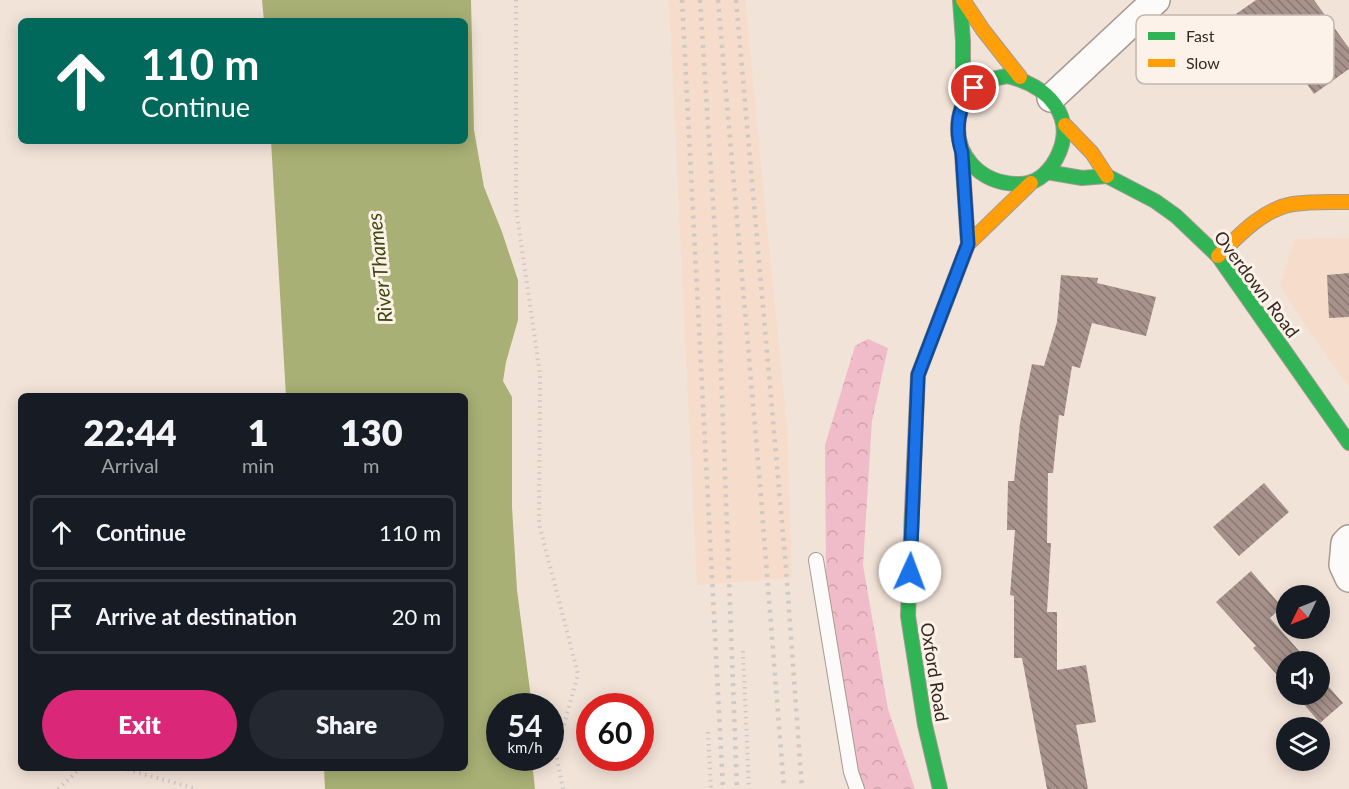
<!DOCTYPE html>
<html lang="en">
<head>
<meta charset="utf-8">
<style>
	body { margin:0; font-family:Lato,sans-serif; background:#242831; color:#f1f3f6; height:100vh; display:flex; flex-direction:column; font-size:22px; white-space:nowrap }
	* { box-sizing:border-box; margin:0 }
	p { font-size:20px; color:#9ea1a6 }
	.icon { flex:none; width:33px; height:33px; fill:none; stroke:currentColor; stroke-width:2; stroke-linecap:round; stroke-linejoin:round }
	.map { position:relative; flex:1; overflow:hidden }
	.details { position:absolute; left:18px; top:393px; width:450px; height:378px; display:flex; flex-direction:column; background:#171b24; border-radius:9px; box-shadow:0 3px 15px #0003 }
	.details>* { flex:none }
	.hud { position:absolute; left:18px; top:18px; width:450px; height:126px; border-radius:9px; box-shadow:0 3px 15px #0003; background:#00695c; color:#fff; overflow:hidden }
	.needle { width:39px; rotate:227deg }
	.controls { position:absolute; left:1276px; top:585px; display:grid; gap:12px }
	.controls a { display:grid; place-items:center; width:54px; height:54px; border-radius:50%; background:#171b24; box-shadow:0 3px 15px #0003; font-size:30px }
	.speed { position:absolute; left:486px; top:693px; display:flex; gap:12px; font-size:30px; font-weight:700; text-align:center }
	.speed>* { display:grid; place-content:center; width:78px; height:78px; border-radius:50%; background:#171b24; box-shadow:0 3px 15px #0003; line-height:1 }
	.speed small { font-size:15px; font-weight:400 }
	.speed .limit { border:9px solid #d22; background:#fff; color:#111 }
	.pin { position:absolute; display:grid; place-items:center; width:51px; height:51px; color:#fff; margin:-26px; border:3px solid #fff; border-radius:50%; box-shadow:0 2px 6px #0007 }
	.me { position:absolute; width:66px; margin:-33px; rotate:2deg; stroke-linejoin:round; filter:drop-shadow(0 0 4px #0008) }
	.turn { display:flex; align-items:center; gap:21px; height:126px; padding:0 24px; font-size:27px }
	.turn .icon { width:78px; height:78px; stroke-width:2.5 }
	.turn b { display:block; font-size:42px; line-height:51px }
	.eta { display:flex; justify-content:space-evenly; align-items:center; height:102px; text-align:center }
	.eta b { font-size:36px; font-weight:800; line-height:42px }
	.primary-button { display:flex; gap:12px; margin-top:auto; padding:12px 24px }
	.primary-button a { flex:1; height:69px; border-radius:36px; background:#db2777; color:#fff; font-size:24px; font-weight:800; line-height:69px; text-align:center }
	.primary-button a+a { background:#242831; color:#f1f3f6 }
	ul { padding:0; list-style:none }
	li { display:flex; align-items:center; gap:18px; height:75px; margin:0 12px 9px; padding:0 12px; border:3px solid #363941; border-radius:9px }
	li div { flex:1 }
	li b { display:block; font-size:22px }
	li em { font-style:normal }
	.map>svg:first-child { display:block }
</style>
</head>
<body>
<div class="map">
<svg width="1349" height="789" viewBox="0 0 1349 789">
	<defs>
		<pattern id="forest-crowns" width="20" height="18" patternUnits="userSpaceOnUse" patternTransform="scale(1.5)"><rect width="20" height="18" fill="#f1bcc9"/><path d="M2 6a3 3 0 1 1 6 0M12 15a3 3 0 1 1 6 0" fill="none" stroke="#cfa2ac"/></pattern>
		<pattern id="building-back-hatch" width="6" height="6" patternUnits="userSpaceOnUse" patternTransform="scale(1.5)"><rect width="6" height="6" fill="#a7928c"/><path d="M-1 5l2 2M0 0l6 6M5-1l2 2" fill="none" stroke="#897772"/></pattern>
	</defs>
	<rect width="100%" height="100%" fill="#f2e3d8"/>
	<g fill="#f6dcca">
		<path d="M669,0H745L787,429L792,578L697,585Z"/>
		<path d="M1349,238V387L1307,328L1280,285L1295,239Z"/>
	</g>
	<path fill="url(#forest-crowns)" d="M868,339L888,348L872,421L863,565L888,709L915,789H864L859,778L826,579L825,445L855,346Z"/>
	<path fill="#a8b075" d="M262,0H471L474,130L484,187L502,232L518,280V320L506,362L503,381L512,397V507L517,590L532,706H500V758H538L533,771L535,789H325L324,768H465V396H286L271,141H465V21H264Z"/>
	<g fill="url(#building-back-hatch)">
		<path d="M1256,0H1314L1349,48V69L1314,94L1274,38L1260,48L1236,14Z"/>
		<path d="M1349,273V317L1329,318L1327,275Z"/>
		<path d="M1061,275L1098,278L1097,283L1156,297L1146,336L1092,323L1080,368L1072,366L1064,416L1059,415L1053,473H1048L1047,543H1051L1047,612H1057V670L1086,665L1096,722L1076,725L1088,789H1047L1022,658H1014V596L1010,595L1015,530H1007L1008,481H1014L1020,423L1032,364L1044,366L1057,322Z"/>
		<path d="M1264,483L1289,512L1239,556L1213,527Z"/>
		<path d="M1251,571L1282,607L1270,618L1307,660L1287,662V686L1253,648L1256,646L1216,602Z"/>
		<path d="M1320,677L1343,703L1320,723L1295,694H1320Z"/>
	</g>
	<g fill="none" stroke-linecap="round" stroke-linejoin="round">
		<defs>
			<path id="lane" d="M816,560L851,772L857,789"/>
			<g id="street">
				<path d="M1051,98L1156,0"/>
				<path d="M1349,539L1345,543L1343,565L1349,578"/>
			</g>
			<g id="fast">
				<path d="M960,0L963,41V105"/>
				<path d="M1007,76C1047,85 1079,117 1056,159C1047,175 1035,185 1017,184C980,183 953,155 959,118C961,108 965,96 973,89C982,81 995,78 1007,76Z"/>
				<path d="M1047,172L1082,178L1107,176L1155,201L1176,216L1218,256L1349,443"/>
				<path d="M912,510L908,616L925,725L940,789"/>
			</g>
			<g id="slow">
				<path d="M963,0L983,30L1020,77"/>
				<path d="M1065,125L1092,153L1107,176"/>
				<path d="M968,244L1031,183"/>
				<path d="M1218,256C1239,235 1263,209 1293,204C1312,201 1331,202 1349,202"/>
				<path d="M912,510L918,375L968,244L962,153"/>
			</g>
		</defs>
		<use href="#lane" stroke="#a59a92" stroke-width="16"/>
		<use href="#street" stroke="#a59a92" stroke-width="30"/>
		<use href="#fast" stroke="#a59a92" stroke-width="16"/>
		<use href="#slow" stroke="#a59a92" stroke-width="16"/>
		<g stroke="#cdc8c5" stroke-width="4" stroke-dasharray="1.5 4.5" stroke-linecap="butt">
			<path d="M516,0V208L540,374L539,524L578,674L556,754L563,789"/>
			<path d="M743,651L749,789"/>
			<path d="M708,732L711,789"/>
			<path d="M122,768L197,789"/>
			<path d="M58,789L81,768"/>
		</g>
		<use href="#lane" stroke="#fdfbf9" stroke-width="14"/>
		<use href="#street" stroke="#fdfbf9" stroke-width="27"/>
		<use href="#fast" stroke="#30b455" stroke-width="14"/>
		<use href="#slow" stroke="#ff9f0a" stroke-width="14"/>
		<g stroke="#cdc9c5" stroke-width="4.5" stroke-dasharray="3 6" stroke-linecap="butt">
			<path d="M682,0L723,789"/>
			<path d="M700,0L717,264L737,789"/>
			<path d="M718,0L759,473L784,789"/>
			<path d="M736,0L786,568L802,789"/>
		</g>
	</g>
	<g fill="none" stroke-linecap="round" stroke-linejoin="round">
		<defs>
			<path id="route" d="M910,572L918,375L968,244L962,153C955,130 957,107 974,88"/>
		</defs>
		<use href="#route" stroke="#114b97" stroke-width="15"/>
		<use href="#route" stroke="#1a73e8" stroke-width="10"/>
	</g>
	<g text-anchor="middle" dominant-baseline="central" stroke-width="6" stroke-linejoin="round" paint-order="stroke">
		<g font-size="18" fill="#342a22" stroke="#fdf2ea">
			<text transform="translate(1257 284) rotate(53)">Overdown Road</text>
			<text transform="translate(935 672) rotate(81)">Oxford Road</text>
		</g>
		<g font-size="20" font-style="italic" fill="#3f4a0f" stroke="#fdf2ea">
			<text transform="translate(379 268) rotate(-96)">River Thames</text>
		</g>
	</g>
	<rect x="1136" y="15" width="198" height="69" rx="9" fill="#fdf2ea" stroke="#c1b6ae" stroke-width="1.5"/>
	<rect x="1148" y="32" width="27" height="8" fill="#30b455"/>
	<rect x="1148" y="59" width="27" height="8" fill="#ff9f0a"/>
	<g font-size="16" fill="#342a22">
		<text x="1186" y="42">Fast</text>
		<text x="1186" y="69">Slow</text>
	</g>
</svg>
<div class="controls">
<a><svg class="needle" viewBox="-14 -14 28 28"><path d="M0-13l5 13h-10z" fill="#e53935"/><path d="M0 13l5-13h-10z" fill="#9ea1a6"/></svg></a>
<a><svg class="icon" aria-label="sound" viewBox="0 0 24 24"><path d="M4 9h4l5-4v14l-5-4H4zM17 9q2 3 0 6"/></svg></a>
<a><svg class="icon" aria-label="layers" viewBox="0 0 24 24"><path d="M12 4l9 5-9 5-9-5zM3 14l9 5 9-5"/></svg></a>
</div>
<div class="speed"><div>54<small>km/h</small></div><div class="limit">60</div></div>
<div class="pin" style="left:974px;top:88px;background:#d93025"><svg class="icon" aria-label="arrive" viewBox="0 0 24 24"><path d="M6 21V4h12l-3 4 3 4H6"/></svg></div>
<svg class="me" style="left:910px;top:572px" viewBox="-20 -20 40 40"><circle r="19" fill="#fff"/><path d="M0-13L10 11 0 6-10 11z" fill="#1a73e8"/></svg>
<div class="hud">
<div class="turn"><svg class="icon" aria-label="ahead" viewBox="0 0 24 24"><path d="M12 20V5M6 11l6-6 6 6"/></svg><div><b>110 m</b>Continue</div></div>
</div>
<section class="details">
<div class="eta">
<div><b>22:44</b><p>Arrival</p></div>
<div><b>1</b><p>min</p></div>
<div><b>130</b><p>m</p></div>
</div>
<ul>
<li><svg class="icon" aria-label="ahead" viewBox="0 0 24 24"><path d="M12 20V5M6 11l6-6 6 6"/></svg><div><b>Continue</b></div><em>110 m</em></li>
<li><svg class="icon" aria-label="arrive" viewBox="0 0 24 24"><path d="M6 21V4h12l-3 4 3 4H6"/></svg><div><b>Arrive at destination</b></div><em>20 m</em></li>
</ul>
<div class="primary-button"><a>Exit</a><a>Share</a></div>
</section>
</div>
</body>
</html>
